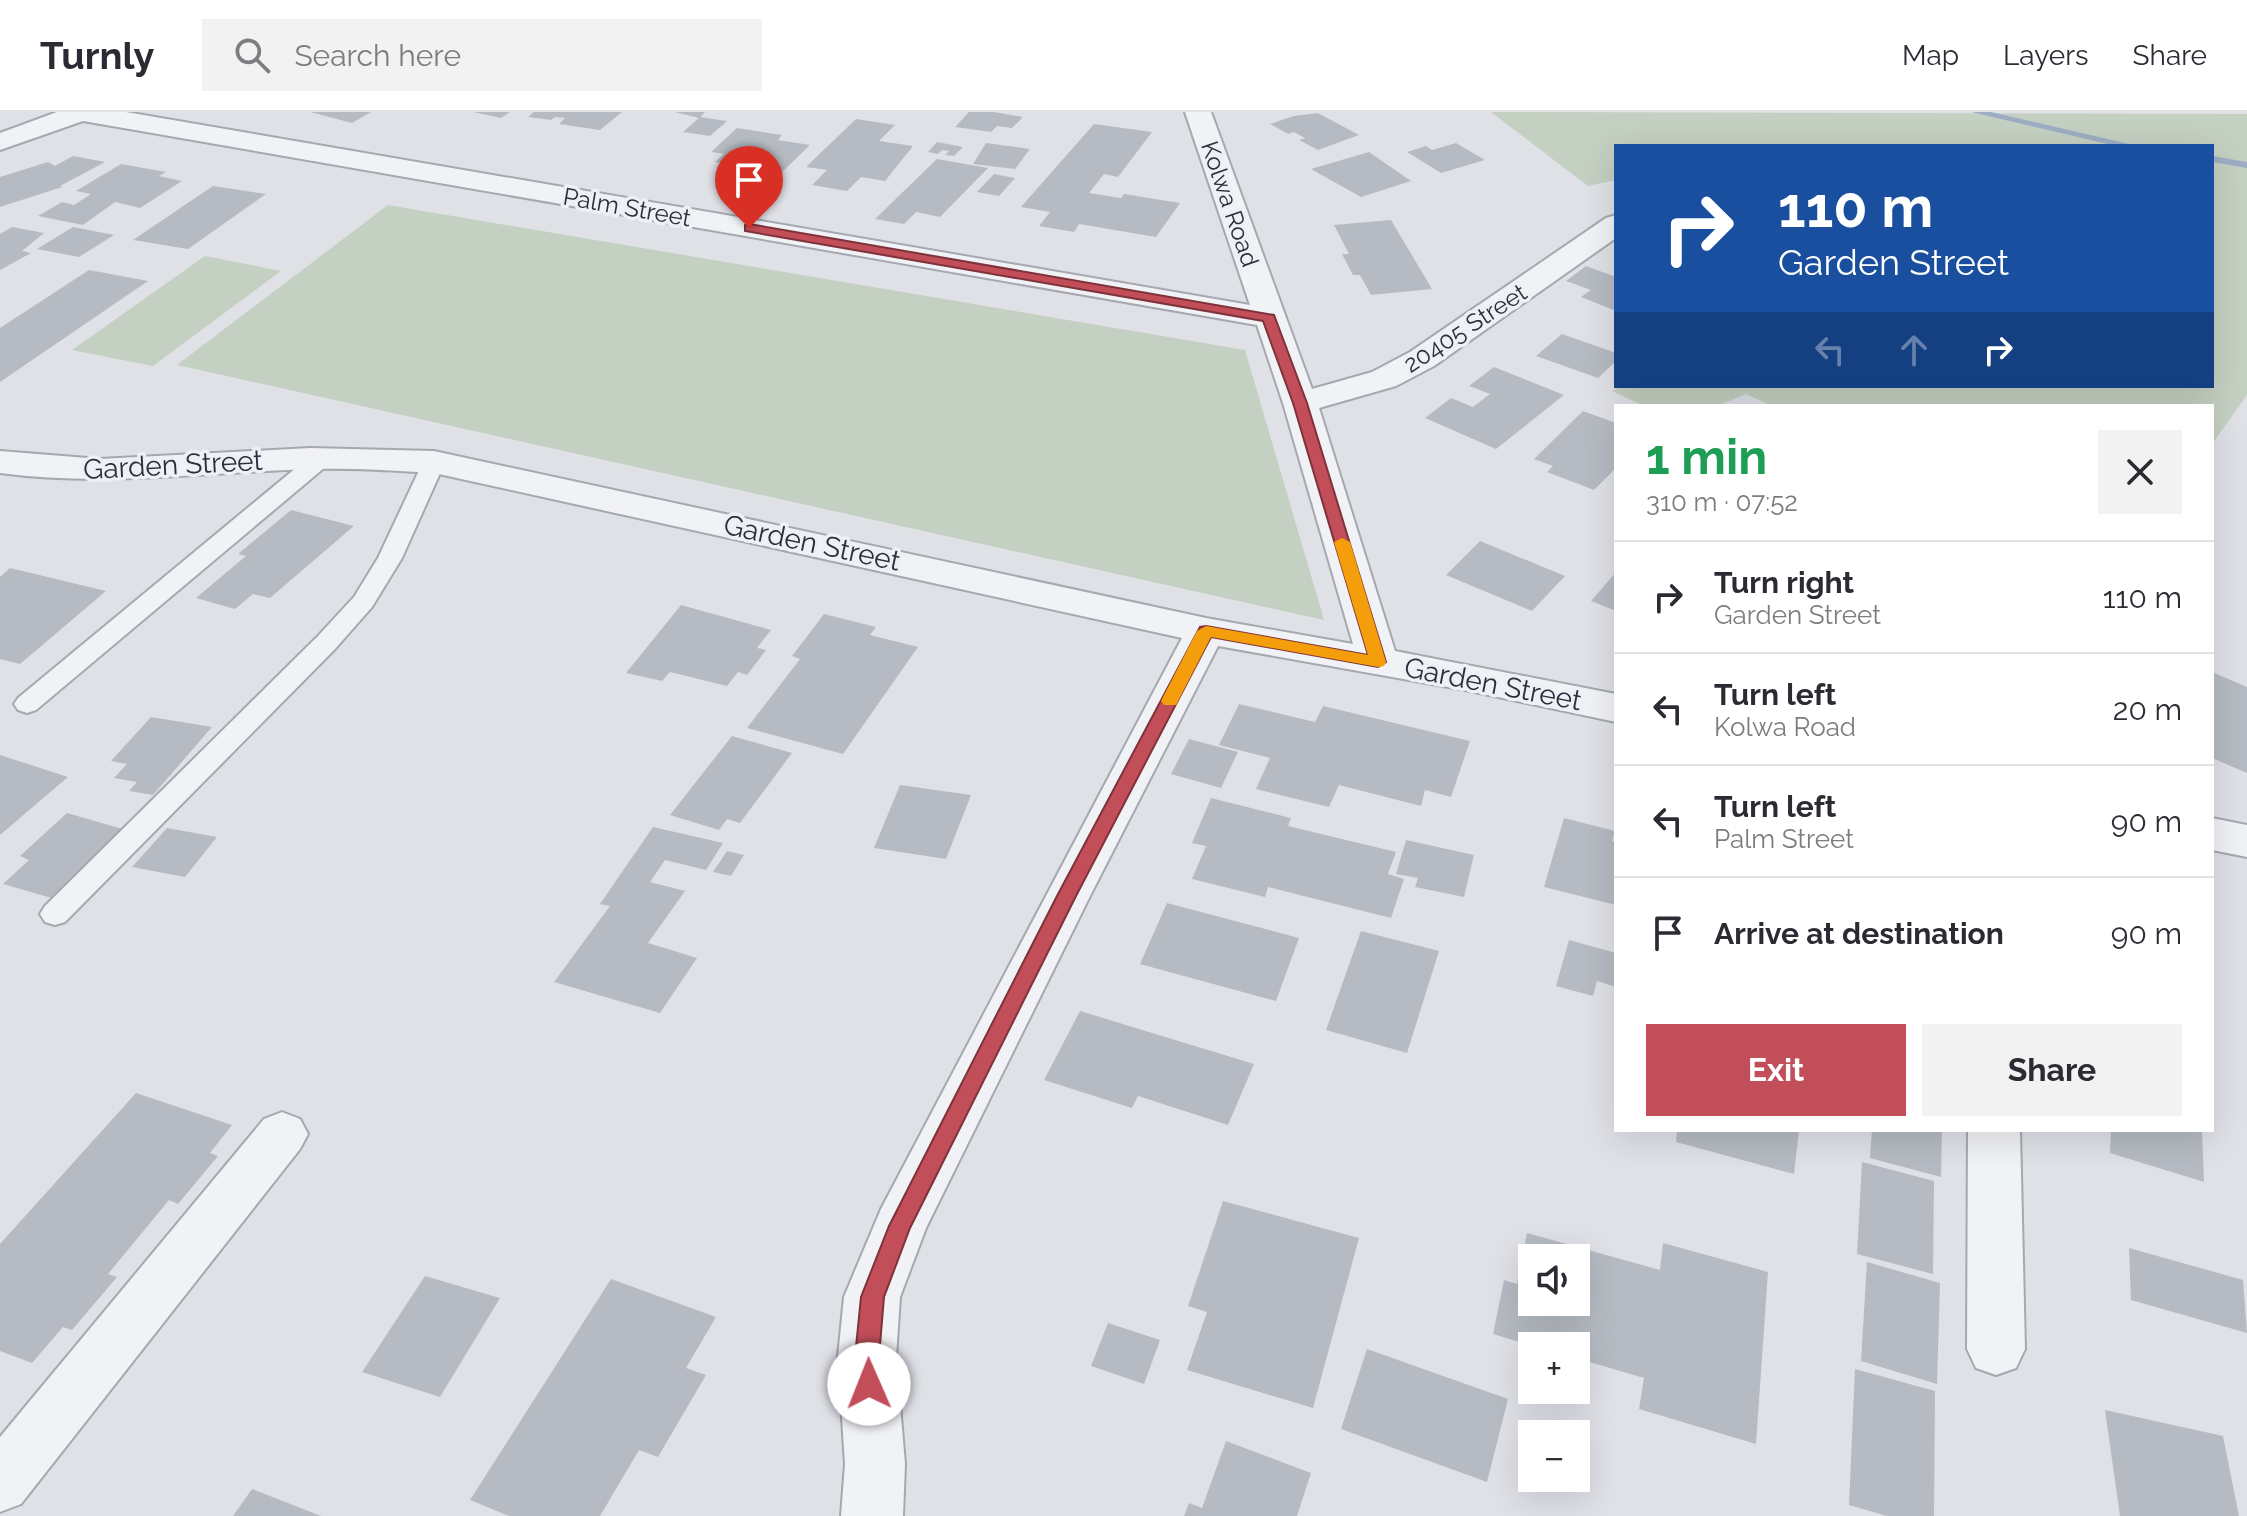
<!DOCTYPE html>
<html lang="en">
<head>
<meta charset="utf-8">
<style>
	body { margin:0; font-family:Raleway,sans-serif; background:#f2f2f3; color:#2b2b33; height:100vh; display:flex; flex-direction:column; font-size:30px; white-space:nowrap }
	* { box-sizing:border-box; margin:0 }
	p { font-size:26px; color:#7c7c81 }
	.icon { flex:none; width:44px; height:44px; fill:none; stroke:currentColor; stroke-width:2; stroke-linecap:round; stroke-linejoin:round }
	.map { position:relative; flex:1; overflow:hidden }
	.drawer { position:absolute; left:1614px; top:292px; width:600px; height:728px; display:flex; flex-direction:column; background:#fff; border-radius:0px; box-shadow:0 8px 32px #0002 }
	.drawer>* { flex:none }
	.banner { position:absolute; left:1614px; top:32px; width:600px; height:244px; border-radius:0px; box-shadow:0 8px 32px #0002; background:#1a4fa0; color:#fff; overflow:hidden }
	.tools { position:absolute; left:1518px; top:1132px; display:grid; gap:16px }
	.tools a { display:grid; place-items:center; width:72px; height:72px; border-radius:0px; background:#fff; box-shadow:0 8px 32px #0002; font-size:40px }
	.pin { position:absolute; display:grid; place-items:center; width:68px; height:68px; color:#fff; margin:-82px -34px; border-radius:50% 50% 50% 0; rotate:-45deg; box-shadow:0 0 8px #0007 }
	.pin .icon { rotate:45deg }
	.me { position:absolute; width:88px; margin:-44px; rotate:359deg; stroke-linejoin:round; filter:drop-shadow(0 0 6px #0008) }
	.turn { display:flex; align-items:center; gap:28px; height:168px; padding:0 32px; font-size:36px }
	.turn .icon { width:104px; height:104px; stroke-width:2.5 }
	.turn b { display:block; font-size:56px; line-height:68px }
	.lanes { display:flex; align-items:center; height:76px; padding:0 32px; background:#0003; justify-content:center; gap:40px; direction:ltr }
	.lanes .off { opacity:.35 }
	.round { display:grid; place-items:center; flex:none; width:84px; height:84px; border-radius:0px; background:#f2f2f3 }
	.headline { display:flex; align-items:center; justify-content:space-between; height:136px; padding:0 32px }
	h1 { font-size:48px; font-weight:700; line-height:60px; color:#1e9e55 }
	.primary-button { display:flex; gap:16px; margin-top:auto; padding:16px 32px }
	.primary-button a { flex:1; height:92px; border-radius:0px; background:#c24e5a; color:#fff; font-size:32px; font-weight:700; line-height:92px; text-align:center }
	.primary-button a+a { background:#f2f2f3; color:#2b2b33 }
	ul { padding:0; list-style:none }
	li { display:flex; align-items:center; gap:24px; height:112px; padding:0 32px; border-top:2px solid #e1e1e2 }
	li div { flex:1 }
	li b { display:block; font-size:30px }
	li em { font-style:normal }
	header { display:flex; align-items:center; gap:48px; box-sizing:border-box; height:112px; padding:0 40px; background:#fff; border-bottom:2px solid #e1e1e2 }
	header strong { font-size:38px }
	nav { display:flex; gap:44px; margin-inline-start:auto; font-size:28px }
	.search { width:560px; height:72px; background:#f2f2f3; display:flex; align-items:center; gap:20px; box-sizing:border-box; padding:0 28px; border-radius:0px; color:#7c7c81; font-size:30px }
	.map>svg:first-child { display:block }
</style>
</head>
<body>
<header>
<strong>Turnly</strong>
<div class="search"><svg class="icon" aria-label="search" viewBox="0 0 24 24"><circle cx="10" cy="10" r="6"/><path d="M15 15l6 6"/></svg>Search here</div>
<nav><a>Map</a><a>Layers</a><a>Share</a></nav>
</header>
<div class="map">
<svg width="2247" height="1404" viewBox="0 0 2247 1404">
	<rect width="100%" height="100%" fill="#dfe1e7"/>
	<g fill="#c4d0c1">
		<path d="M1491,0L2247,2V283L2212,332V294H1772L1746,282L1717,294H1644L1612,279L1620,274H2212V34H1616V68L1588,74Z"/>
		<path d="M388,93L1245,238L1324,508L177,253Z"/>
		<path d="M205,144L281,159L153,254L72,238Z"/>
	</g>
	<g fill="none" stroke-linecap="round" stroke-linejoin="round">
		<g fill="#9daec4" fill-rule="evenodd">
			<path d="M1971,0H1991L2138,34H2116Z"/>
			<path d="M2212,44L2247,50V56L2212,50Z"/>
		</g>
	</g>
	<g fill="#b6bbc3" fill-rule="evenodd">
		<path d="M310,0H371L352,11Z"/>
		<path d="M473,0H510L501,6Z"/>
		<path d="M534,0H622L600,18L559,12L565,6L555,5L551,8L528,5Z"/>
		<path d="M675,0H705L700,5L727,9L710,24L683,20L699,6Z"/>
		<path d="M969,0H994L1023,5L1012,16L997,14L991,20L955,15Z"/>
		<path d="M1318,1L1359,23L1318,38L1299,28L1305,26L1294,20L1288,22L1270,12L1294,4Z"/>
		<path d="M856,7L895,13L879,29L913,34L885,69L861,65L847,79L812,73L827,58L806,55Z"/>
		<path d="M1094,12L1152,20L1118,65L1104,62L1089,81L1121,86L1124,82L1180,91L1156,125L1079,112L1074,120L1039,114L1050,100L1021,95Z"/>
		<path d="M737,16L782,23L778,28L810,33L781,61L715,50L724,42L711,40Z"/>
		<path d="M937,30L963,35L954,44L945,43L949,39L942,38L938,42L928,40Z"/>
		<path d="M986,31L1030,37L1015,57L973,52Z"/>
		<path d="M1456,31L1485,48L1441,61L1407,40L1426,34L1432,38Z"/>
		<path d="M1369,40L1411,69L1361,85L1311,57Z"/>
		<path d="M73,44L105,50L60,74L62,75L0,95V65L48,50L55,54Z"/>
		<path d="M937,47L988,56L940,105L916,100L904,112L875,107Z"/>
		<path d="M121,52L166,60L159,64L182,69L140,96L115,90L83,113L38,104L62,90L74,93L91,82L76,79Z"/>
		<path d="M749,58L779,63L760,82L730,77Z"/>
		<path d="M994,62L1015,66L999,84L977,80Z"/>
		<path d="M213,74L266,82L188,137L133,128Z"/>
		<path d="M1391,108L1432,177L1371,183L1360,163H1353L1342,142H1349L1334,113Z"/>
		<path d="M12,115L44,121L22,139L31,141L0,158V122Z"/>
		<path d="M73,115L114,123L79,145L37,137Z"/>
		<path d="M1586,154L1616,165V199L1581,185L1591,178L1566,169Z"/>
		<path d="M89,158L148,169L0,270V216Z"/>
		<path d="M1562,222L1616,241V249L1598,266L1536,244Z"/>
		<path d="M1494,255L1564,283L1496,337L1425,306L1451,286L1473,295L1490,282L1469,274Z"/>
		<path d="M1583,299L1616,311V356L1594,378L1547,360L1553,354L1534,347Z"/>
		<path d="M291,398L354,414L270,486L253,482L235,497L196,486L246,444L238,442Z"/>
		<path d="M1480,429L1565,464L1532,499L1446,463Z"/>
		<path d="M10,456L106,479L20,552L0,547V465Z"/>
		<path d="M1616,460V499L1591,489Z"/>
		<path d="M681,493L771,518L757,536L766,538L747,563L738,560L727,574L670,560L662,569L626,561Z"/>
		<path d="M824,502L876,515L870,523L918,535L843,642L747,616L800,547L792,544Z"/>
		<path d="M2212,560L2247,575V661L2212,646Z"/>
		<path d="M1239,592L1315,610L1323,594L1470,629L1451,685L1425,678L1421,694L1339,673L1329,695L1256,677L1270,646L1219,633Z"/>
		<path d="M151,605L212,615L153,683L129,679L137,670L114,666L127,652L111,649Z"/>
		<path d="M732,624L792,641L740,711L727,707L719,718L670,703Z"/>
		<path d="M1189,627L1238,640L1221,676L1171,662Z"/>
		<path d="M0,643L68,665L0,723Z"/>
		<path d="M900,673L971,683L946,747L874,736Z"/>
		<path d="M1211,686L1291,706L1288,714L1396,740L1388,762L1404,767L1391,806L1268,775L1265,785L1192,767L1206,734L1192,731Z"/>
		<path d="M67,701L126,718L55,787L3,772L29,748L20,744Z"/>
		<path d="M1564,706L1615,719L1612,729H1616V793L1544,775Z"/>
		<path d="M653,715L723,731L706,758L665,748L650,770L685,779L648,831L697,846L660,901L554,870L610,794L600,792Z"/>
		<path d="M167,716L217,725L185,765L132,755Z"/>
		<path d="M1406,728L1474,743L1464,785L1415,775L1418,766L1396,762Z"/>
		<path d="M727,739L744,743L731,764L713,760Z"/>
		<path d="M1167,791L1299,826L1276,889L1140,852Z"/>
		<path d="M1361,819L1439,839L1407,941L1326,918Z"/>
		<path d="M1569,828L1616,841V875L1597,869L1593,884L1556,874Z"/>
		<path d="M1080,899L1254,952L1228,1013L1138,984L1132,996L1044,968Z"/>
		<path d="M136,981L232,1013L210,1041L218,1044L178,1092L169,1088L108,1162L117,1165L72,1218L63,1215L32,1251L0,1239V1132Z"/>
		<path d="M1677,1018H1799L1794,1062L1676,1030Z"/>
		<path d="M1872,1018H1942L1941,1065L1870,1046Z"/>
		<path d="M2111,1018H2202L2204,1070L2110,1041Z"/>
		<path d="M1862,1050L1934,1069L1933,1162L1857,1142Z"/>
		<path d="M1223,1089L1359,1126L1313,1296L1187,1258L1207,1200L1188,1194Z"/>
		<path d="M1527,1121L1660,1158L1663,1131L1768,1160L1756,1332L1639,1297L1644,1266L1576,1246V1234H1533L1493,1222L1504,1168L1517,1172ZM1532,1146H1576V1190H1532Z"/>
		<path d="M2129,1136L2243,1168L2247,1221L2131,1188Z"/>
		<path d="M1867,1150L1940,1171L1937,1272L1861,1249Z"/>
		<path d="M425,1164L500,1186L440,1285L362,1260Z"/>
		<path d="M611,1167L716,1205L686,1256L706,1263L658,1345L639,1338L600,1404H509L470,1388Z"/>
		<path d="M1108,1211L1160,1228L1144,1272L1091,1254Z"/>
		<path d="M1367,1237L1508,1287L1487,1370L1341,1317Z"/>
		<path d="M1855,1257L1935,1279L1934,1404H1887L1849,1393Z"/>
		<path d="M2105,1298L2223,1324L2239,1404H2120Z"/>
		<path d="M1226,1329L1311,1361L1297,1404H1184L1189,1391L1202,1396Z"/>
		<path d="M252,1377L321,1404H233Z"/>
	</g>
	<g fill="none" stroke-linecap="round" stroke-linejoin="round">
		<defs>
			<g id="service">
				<path d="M322,339L333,346L330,351L36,598L27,601L18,598L14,592L18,586L314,341Z"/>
				<path d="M434,343L445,350L402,446L372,495L335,537L65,810L55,813L45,810L40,802L45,794L317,525L354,485L378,446L423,350Z"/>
			</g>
			<g id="minor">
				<path d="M57,0H126L1250,193L1185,0H1211L1312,277L1372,260L1410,240L1606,106L1616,103V126L1434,254L1396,274L1319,296L1395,539L1616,582V610L1465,578L1218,534L1090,784L926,1116L900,1185L896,1245L905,1352L903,1404H841L845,1352L838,1245L844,1185L881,1097L1182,526L434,361C385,358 336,355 287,358C191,362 96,374 0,361V339L100,347L310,336L434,339L1206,506L1353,532L1283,291L1257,213L83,9L0,38V21Z"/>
				<path d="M2212,706L2247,713V745L2212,738Z"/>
				<path d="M282,1000L300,1007L308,1022L300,1037L21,1392L0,1400V1325L264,1007Z"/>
				<path d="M1968,1018H2020L2025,1237L2016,1256L1996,1263L1976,1256L1967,1237Z"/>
			</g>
		</defs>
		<use href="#service" stroke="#a5a8b0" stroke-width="4"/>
		<use href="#minor" stroke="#a5a8b0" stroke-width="4"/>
		<use href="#service" fill="#f1f2f5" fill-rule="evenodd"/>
		<use href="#minor" fill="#f1f2f5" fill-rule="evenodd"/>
	</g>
	<path fill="#c24e5a" stroke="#7e333a" stroke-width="2" d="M749,112L1274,203L1307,291L1386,550L1378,555L1211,525L1076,784L910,1116L884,1185L879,1245L881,1272L878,1280L869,1283L861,1280L855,1245L861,1185L889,1114L1057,784L1200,515L1206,514L1368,543L1293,291L1263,209L745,119V113Z"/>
	<path fill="#f59e0b" d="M1342,426L1350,430L1386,550L1384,554L1378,555L1211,525L1176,593H1164L1161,589L1197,519L1206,514L1368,543L1334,430Z"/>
	<g text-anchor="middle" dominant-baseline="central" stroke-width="7" stroke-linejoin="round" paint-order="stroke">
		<g font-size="24" fill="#292f3c" stroke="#eef0f5">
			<text transform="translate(1230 92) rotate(71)">Kolwa Road</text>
			<text transform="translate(627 95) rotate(10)">Palm Street</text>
			<text transform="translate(1465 216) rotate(-33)">20405 Street</text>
		</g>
		<g font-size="28" fill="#292f3c" stroke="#eef0f5">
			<text transform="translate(173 353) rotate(-3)">Garden Street</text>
			<text transform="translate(812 431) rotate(12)">Garden Street</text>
			<text transform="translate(1493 572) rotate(11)">Garden Street</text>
		</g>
	</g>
</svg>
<div class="tools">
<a><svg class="icon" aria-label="sound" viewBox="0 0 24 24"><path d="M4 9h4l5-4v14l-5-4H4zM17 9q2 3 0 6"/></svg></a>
<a>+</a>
<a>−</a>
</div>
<div class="pin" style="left:749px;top:116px;background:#d93025"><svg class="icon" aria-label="arrive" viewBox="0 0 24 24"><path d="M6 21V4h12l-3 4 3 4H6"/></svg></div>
<svg class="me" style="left:869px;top:1272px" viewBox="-20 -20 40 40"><circle r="19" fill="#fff"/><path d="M0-13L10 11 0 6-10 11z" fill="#c24e5a"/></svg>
<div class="banner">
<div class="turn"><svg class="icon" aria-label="right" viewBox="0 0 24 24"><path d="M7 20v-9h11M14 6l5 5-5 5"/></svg><div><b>110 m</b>Garden Street</div></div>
<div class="lanes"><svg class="icon off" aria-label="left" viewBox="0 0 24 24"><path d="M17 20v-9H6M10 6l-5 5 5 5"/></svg><svg class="icon off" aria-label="ahead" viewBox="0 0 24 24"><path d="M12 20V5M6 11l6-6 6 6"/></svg><svg class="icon" aria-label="right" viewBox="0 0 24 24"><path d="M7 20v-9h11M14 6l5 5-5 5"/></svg></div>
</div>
<section class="drawer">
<div class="headline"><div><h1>1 min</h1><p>310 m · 07:52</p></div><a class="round"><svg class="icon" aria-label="close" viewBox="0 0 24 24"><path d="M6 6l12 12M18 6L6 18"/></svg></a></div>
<ul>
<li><svg class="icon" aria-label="right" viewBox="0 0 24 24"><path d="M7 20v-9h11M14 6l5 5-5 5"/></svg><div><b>Turn right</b><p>Garden Street</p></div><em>110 m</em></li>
<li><svg class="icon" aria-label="left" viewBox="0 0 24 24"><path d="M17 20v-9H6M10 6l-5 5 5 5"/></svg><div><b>Turn left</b><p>Kolwa Road</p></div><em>20 m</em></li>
<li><svg class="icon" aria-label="left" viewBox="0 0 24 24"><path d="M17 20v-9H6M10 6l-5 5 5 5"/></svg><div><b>Turn left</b><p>Palm Street</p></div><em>90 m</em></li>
<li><svg class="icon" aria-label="arrive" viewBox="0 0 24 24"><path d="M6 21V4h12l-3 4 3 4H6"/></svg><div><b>Arrive at destination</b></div><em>90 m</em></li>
</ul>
<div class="primary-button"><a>Exit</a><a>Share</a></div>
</section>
</div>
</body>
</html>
